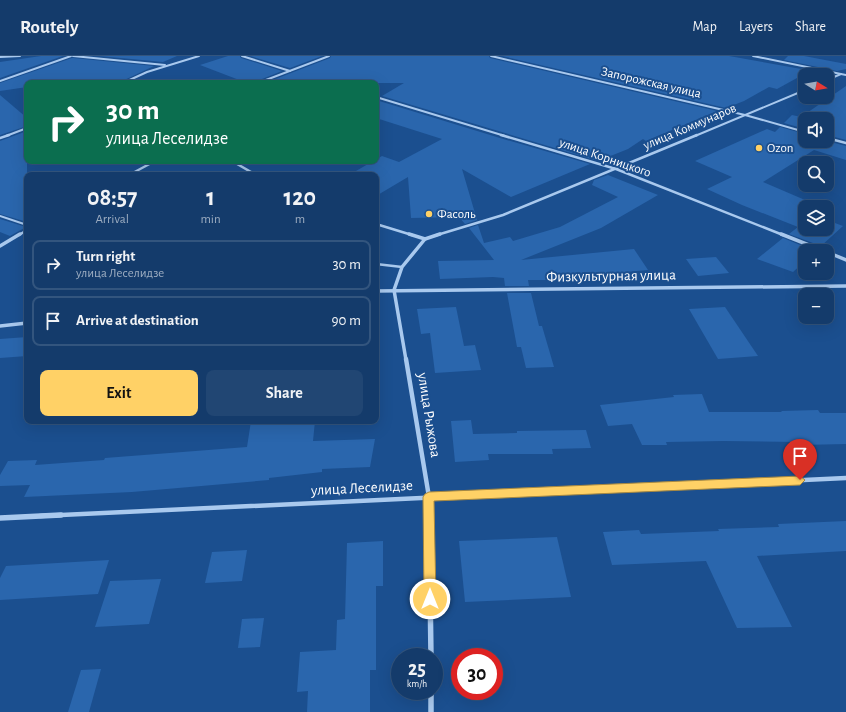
<!DOCTYPE html>
<html lang="en">
<head>
<meta charset="utf-8">
<style>
	body { margin:0; font-family:"Alegreya Sans",sans-serif; background:#214673; color:#f1f3f6; height:100vh; display:flex; flex-direction:column; font-size:15px; white-space:nowrap }
	* { box-sizing:border-box; margin:0 }
	p { font-size:13px; color:#9dadc1 }
	.icon { flex:none; width:22px; height:22px; fill:none; stroke:currentColor; stroke-width:2; stroke-linecap:round; stroke-linejoin:round }
	.map { position:relative; flex:1; overflow:hidden }
	.details { position:absolute; left:24px; top:116px; width:355px; height:252px; display:flex; flex-direction:column; background:#143b6b; border-radius:8px; box-shadow:0 4px 16px #0002,0 0 0 1px #33557e }
	.details>* { flex:none }
	.top-card { position:absolute; left:24px; top:24px; width:355px; height:84px; border-radius:8px; box-shadow:0 4px 16px #0002,0 0 0 1px #33557e; background:#0b6e4f; color:#fff; overflow:hidden }
	.needle { width:26px; rotate:101deg }
	.buttons { position:absolute; left:798px; top:12px; display:grid; gap:8px }
	.buttons a { display:grid; place-items:center; width:36px; height:36px; border-radius:8px; background:#143b6b; box-shadow:0 4px 16px #0002,0 0 0 1px #33557e; font-size:20px }
	.speed { position:absolute; left:391px; top:592px; display:flex; gap:8px; font-size:20px; font-weight:700; text-align:center }
	.speed>* { display:grid; place-content:center; width:52px; height:52px; border-radius:50%; background:#143b6b; box-shadow:0 4px 16px #0002,0 0 0 1px #33557e; line-height:1 }
	.speed small { font-size:10px; font-weight:400 }
	.speed .limit { border:6px solid #d22; background:#fff; color:#111 }
	.pin { position:absolute; display:grid; place-items:center; width:34px; height:34px; color:#fff; margin:-41px -17px; border-radius:50% 50% 50% 0; rotate:-45deg; box-shadow:0 0 4px #0007 }
	.pin .icon { rotate:45deg }
	.me { position:absolute; width:44px; margin:-22px; rotate:0deg; stroke-linejoin:round; filter:drop-shadow(0 0 3px #0008) }
	.turn { display:flex; align-items:center; gap:14px; height:84px; padding:0 16px; font-size:18px }
	.turn .icon { width:52px; height:52px; stroke-width:2.5 }
	.turn b { display:block; font-size:28px; line-height:34px }
	.eta { display:flex; justify-content:space-evenly; align-items:center; height:68px; text-align:center }
	.eta b { font-size:24px; font-weight:700; line-height:28px }
	.primary-button { display:flex; gap:8px; margin-top:auto; padding:8px 16px }
	.primary-button a { flex:1; height:46px; border-radius:8px; background:#ffd166; color:#111; font-size:16px; font-weight:700; line-height:46px; text-align:center }
	.primary-button a+a { background:#214673; color:#f1f3f6 }
	ul { padding:0; list-style:none }
	li { display:flex; align-items:center; gap:12px; height:50px; margin:0 8px 6px; padding:0 8px; border:2px solid #33557e; border-radius:8px }
	li div { flex:1 }
	li b { display:block; font-size:15px }
	li em { font-style:normal }
	header { display:flex; align-items:center; gap:24px; box-sizing:border-box; height:56px; padding:0 20px; background:#143b6b; border-bottom:1px solid #33557e }
	header strong { font-size:19px }
	nav { display:flex; gap:22px; margin-inline-start:auto; font-size:14px }
	.map>svg:first-child { display:block }
</style>
</head>
<body>
<header>
<strong>Routely</strong>
<nav><a>Map</a><a>Layers</a><a>Share</a></nav>
</header>
<div class="map">
<svg width="846" height="656" viewBox="0 0 846 656">
	<rect width="100%" height="100%" fill="#1b4f8f"/>
	<g fill="#2a66ad">
		<path d="M41,0H63L0,22V6Z"/>
		<path d="M99,0H177L163,6Z"/>
		<path d="M228,0H240L241,2L282,15L257,25L256,27H247L200,9Z"/>
		<path d="M250,0H322L290,12Z"/>
		<path d="M331,0H489L490,2L717,55L646,85L643,83L628,93L598,105L382,40L404,27H265L330,2Z"/>
		<path d="M502,0H729L824,17L805,19V21L797,22L777,33L769,31L744,45L726,52Z"/>
		<path d="M788,0H804L846,8V13L837,15L784,4Z"/>
		<path d="M72,2H73L154,10L118,27H27V31L0,35V27Z"/>
		<path d="M846,30V84L827,79V63H805V73L784,67L792,59L801,61Z"/>
		<path d="M0,39L27,62V70L0,79Z"/>
		<path d="M376,44L500,82L590,108L511,141L462,113L477,164L465,168L459,161L411,162L408,121L376,140V119H349L382,100L399,106L442,83L376,62Z"/>
		<path d="M780,71L805,78V85H827L846,90V104L814,94L763,126L805,144V173H827V164L843,170L821,190L789,178L798,171L742,149L707,133L732,121L695,105L767,73L775,76Z"/>
		<path d="M27,75V166L0,158V85Z"/>
		<path d="M608,119L658,139L601,172L521,204L634,193L648,214L592,219L594,224H528L529,230H505L504,222L493,221L440,223L438,205L494,204L469,172L478,169L484,187L510,181L513,185L560,171L618,141L592,129L594,124Z"/>
		<path d="M0,163L26,171L10,180L0,176Z"/>
		<path d="M783,182L815,195H805V205L793,216L757,203Z"/>
		<path d="M716,201L729,217L698,220L686,203Z"/>
		<path d="M507,237H531L539,270H542L554,311L526,312L521,291H517Z"/>
		<path d="M456,251L464,290L475,289L481,314L435,317L430,277L421,278L417,253Z"/>
		<path d="M725,251L758,300L718,303L689,253Z"/>
		<path d="M27,281V300L0,302V283Z"/>
		<path d="M702,338L709,356H782L781,355L818,354L820,357H846V388L801,389L799,386L723,385L666,386L667,389H642L632,368L608,370L600,349L674,341L673,339Z"/>
		<path d="M471,364L473,378L517,377V375L586,374L591,392L552,393L553,398H488L489,404L455,406L451,365Z"/>
		<path d="M251,365H315L313,385L375,383L370,411L322,413V416L269,422V424L132,436L24,441L30,429L0,430V419L8,405L37,404L35,409L104,404L105,402L247,391Z"/>
		<path d="M846,465V495L757,500L792,571L737,572L706,505L612,509L603,476L639,474L641,478L719,475L718,473L779,471L778,468Z"/>
		<path d="M557,481L571,541L465,546L459,485Z"/>
		<path d="M383,485V530H376V614H370V656H307L308,635L297,636L300,596L336,594L337,564L345,563L347,487Z"/>
		<path d="M247,494L242,525L205,527L212,496Z"/>
		<path d="M109,504L98,538L0,544V522L6,510Z"/>
		<path d="M161,523L149,568L95,571L110,525Z"/>
		<path d="M264,562L260,591L238,592L242,563Z"/>
		<path d="M101,613L89,656H68L81,614Z"/>
	</g>
	<g fill="none" stroke-linecap="round" stroke-linejoin="round">
		<path stroke="#a9c9ee" stroke-width="2" d="M0,160L27,169"/>
		<path stroke="#a9c9ee" stroke-width="2.5" d="M376,208L402,211"/>
		<g stroke="#a9c9ee" stroke-width="2">
			<path d="M73,0L165,9"/>
			<path d="M242,0L290,15"/>
			<path d="M491,0L745,59L805,76"/>
			<path d="M753,0L846,19"/>
			<path d="M0,1L20,0"/>
			<path d="M827,24L841,18"/>
			<path d="M0,25L71,0"/>
			<path d="M123,27L147,16L199,0"/>
			<path d="M258,27L329,0"/>
			<path d="M376,41L505,80"/>
			<path d="M6,80L27,72"/>
			<path d="M695,80L805,34"/>
		</g>
		<g stroke="#a9c9ee" stroke-width="2.5">
			<path d="M501,79L616,113L783,179"/>
			<path d="M0,82L9,79"/>
			<path d="M827,82L846,87"/>
			<path d="M232,105L256,119"/>
			<path d="M129,119L155,105"/>
			<path d="M376,168L412,179"/>
			<path d="M19,179L27,174"/>
			<path d="M437,179L503,159L697,79"/>
		</g>
		<g stroke="#a9c9ee" stroke-width="3.5">
			<path d="M409,178L425,183"/>
			<path d="M781,178L824,195"/>
			<path d="M0,190L20,178"/>
			<path d="M827,196L846,204"/>
			<path d="M376,235L846,230"/>
			<path d="M0,270L27,267"/>
			<path d="M406,304L394,234L402,211L425,183L440,178"/>
		</g>
		<g stroke="#a9c9ee" stroke-width="4.5">
			<path d="M406,303L429,441V460"/>
			<path d="M40,460L846,422"/>
		</g>
		<g stroke="#a9c9ee" stroke-width="5.5">
			<path d="M429,459L431,601"/>
			<path d="M0,462L61,459"/>
			<path d="M431,635V656"/>
		</g>
	</g>
	<path fill="#ffd166" stroke="#a68842" d="M800,420L805,424L800,429L434,445L436,543L434,547L430,549L426,547L424,543L423,441L425,438L429,436Z"/>
	<g fill="#ffd166" stroke="#1b4f8f" stroke-width="1.5">
		<circle cx="759" cy="92" r="4"/>
		<circle cx="429" cy="158" r="4"/>
	</g>
	<g text-anchor="middle" dominant-baseline="central" stroke-width="4" stroke-linejoin="round" paint-order="stroke">
		<g font-size="13" fill="#fff" stroke="#1b4f8f">
			<text transform="translate(651 27) rotate(13)">Запорожская улица</text>
			<text transform="translate(690 71) rotate(-23)">улица Коммунаров</text>
			<text transform="translate(605 102) rotate(19)">улица Корницкого</text>
		</g>
		<g font-size="13" fill="#fff" stroke="#1b4f8f" text-anchor="start">
			<text x="767" y="92">Ozon</text>
			<text x="437" y="158">Фасоль</text>
		</g>
		<g font-size="15" fill="#fff" stroke="#1b4f8f">
			<text transform="translate(611 220) rotate(-1)">Физкультурная улица</text>
			<text transform="translate(429 359) rotate(81)">улица Рыжова</text>
			<text transform="translate(362 432) rotate(-3)">улица Леселидзе</text>
		</g>
	</g>
</svg>
<div class="buttons">
<a><svg class="needle" viewBox="-14 -14 28 28"><path d="M0-13l5 13h-10z" fill="#e53935"/><path d="M0 13l5-13h-10z" fill="#9dadc1"/></svg></a>
<a><svg class="icon" aria-label="sound" viewBox="0 0 24 24"><path d="M4 9h4l5-4v14l-5-4H4zM17 9q2 3 0 6"/></svg></a>
<a><svg class="icon" aria-label="search" viewBox="0 0 24 24"><circle cx="10" cy="10" r="6"/><path d="M15 15l6 6"/></svg></a>
<a><svg class="icon" aria-label="layers" viewBox="0 0 24 24"><path d="M12 4l9 5-9 5-9-5zM3 14l9 5 9-5"/></svg></a>
<a>+</a>
<a>−</a>
</div>
<div class="speed"><div>25<small>km/h</small></div><div class="limit">30</div></div>
<div class="pin" style="left:800px;top:424px;background:#d93025"><svg class="icon" aria-label="arrive" viewBox="0 0 24 24"><path d="M6 21V4h12l-3 4 3 4H6"/></svg></div>
<svg class="me" style="left:430px;top:543px" viewBox="-20 -20 40 40"><circle r="17" fill="#ffd166" stroke="#fff" stroke-width="3"/><path d="M0-11L8 9 0 5-8 9z" fill="#fff"/></svg>
<div class="top-card">
<div class="turn"><svg class="icon" aria-label="right" viewBox="0 0 24 24"><path d="M7 20v-9h11M14 6l5 5-5 5"/></svg><div><b>30 m</b>улица Леселидзе</div></div>
</div>
<section class="details">
<div class="eta">
<div><b>08:57</b><p>Arrival</p></div>
<div><b>1</b><p>min</p></div>
<div><b>120</b><p>m</p></div>
</div>
<ul>
<li><svg class="icon" aria-label="right" viewBox="0 0 24 24"><path d="M7 20v-9h11M14 6l5 5-5 5"/></svg><div><b>Turn right</b><p>улица Леселидзе</p></div><em>30 m</em></li>
<li><svg class="icon" aria-label="arrive" viewBox="0 0 24 24"><path d="M6 21V4h12l-3 4 3 4H6"/></svg><div><b>Arrive at destination</b></div><em>90 m</em></li>
</ul>
<div class="primary-button"><a>Exit</a><a>Share</a></div>
</section>
</div>
</body>
</html>
